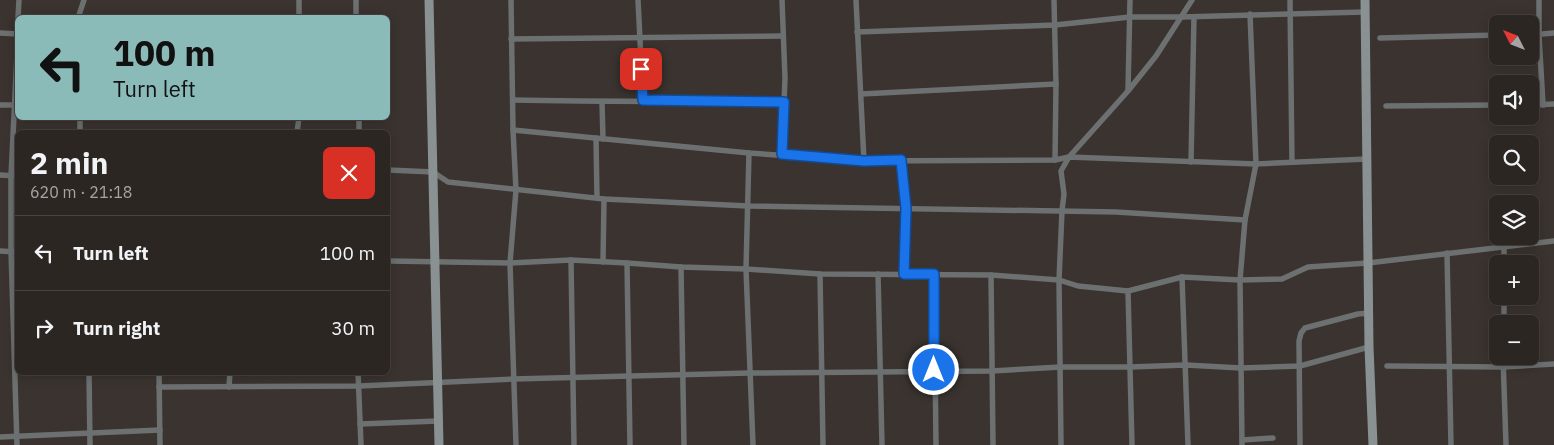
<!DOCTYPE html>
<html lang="en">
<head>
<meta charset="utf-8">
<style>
	body { margin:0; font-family:"IBM Plex Sans",sans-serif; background:#383230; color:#f1f3f6; height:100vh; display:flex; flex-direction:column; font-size:19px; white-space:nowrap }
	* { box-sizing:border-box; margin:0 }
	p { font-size:16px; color:#a6a5a6 }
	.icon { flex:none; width:28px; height:28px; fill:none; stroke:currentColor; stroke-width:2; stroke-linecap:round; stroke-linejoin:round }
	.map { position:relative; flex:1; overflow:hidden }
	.drawer { position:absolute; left:15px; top:130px; width:375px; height:245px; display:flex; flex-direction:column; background:#2c2623; border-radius:8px; box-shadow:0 2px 12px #0003,0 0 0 1px #484341 }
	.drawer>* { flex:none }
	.hud { position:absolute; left:15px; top:15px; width:375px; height:105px; border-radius:8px; box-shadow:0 2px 12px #0003,0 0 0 1px #484341; background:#8bbbb9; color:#111; overflow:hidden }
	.needle { width:32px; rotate:312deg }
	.tools { position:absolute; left:1489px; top:15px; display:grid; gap:10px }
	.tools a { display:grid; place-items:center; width:50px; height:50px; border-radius:8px; background:#2c2623; box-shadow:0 2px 12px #0003,0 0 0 1px #484341; font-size:25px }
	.pin { position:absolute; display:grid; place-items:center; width:42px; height:42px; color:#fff; margin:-21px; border-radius:10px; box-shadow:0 2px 8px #0006 }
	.me { position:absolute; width:55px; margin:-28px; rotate:0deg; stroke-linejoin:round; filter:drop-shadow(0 0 4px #0008) }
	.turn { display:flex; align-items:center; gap:18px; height:105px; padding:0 15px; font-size:22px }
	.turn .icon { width:65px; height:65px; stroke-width:2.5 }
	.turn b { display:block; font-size:35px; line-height:42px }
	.round { display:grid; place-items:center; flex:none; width:52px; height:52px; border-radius:8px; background:#383230 }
	.overview { display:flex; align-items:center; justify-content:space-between; height:85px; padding:0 15px }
	h1 { font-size:30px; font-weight:800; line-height:38px }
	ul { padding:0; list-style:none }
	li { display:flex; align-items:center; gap:15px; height:75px; padding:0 15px; border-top:1px solid #484341 }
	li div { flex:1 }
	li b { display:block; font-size:19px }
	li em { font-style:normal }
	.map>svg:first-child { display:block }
</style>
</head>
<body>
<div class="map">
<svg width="1554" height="445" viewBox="0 0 1554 445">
	<rect width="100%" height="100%" fill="#3a332f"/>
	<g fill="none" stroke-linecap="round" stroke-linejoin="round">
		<g stroke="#6c7071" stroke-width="5.5">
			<path d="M299,0V18"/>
			<path d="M356,0V18"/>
			<path d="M511,0L513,130L516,190L510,263L516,445"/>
			<path d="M638,0L643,100"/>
			<path d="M856,0L864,161"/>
			<path d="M1054,0L1056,84L1055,160"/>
			<path d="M1290,0L1292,162"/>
			<path d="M1539,0V35L1543,105"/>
			<path d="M18,18L19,0"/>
			<path d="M78,18L84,0"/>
			<path d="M857,32L1055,25L1130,17H1181L1365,12"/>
			<path d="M0,33L18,34"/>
			<path d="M1530,35L1554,33"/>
			<path d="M1380,38L1498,35"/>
			<path d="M511,39L783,36"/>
			<path d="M1128,90L1130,0"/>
			<path d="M861,94L1056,84"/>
			<path d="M513,100C603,102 693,101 784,102"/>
			<path d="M602,102L603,139"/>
			<path d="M0,105H14"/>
			<path d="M1530,105L1554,104"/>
			<path d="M1386,106L1498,105"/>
			<path d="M80,118V132"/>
			<path d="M359,118V132"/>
			<path d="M513,130L749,153L864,161L1055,160L1069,157L1256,164L1367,159"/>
			<path d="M297,132L299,118"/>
			<path d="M596,138L597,198"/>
			<path d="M749,153L746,269L753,445"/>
			<path d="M782,154L785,78L782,0"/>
			<path d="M901,160L906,208L904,274"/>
			<path d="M1191,162L1194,17"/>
			<path d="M388,170L433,172L448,182L604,199L748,206L1116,212L1245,220"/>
			<path d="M0,175L18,176"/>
			<path d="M0,251L18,252"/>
			<path d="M1447,253L1451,445"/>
			<path d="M571,260L574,445"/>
			<path d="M388,261L510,263L571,260L627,263L681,267L746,269L820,274L991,275L1059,280L1078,286L1128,291L1182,277L1240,280L1282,279L1308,267L1368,263L1554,241"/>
			<path d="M603,262L604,199"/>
			<path d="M627,263L630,445"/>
			<path d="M1504,264V247"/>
			<path d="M681,267L684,445"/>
			<path d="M820,274L823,445"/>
			<path d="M878,274L882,445"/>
			<path d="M934,274L936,445"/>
			<path d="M991,275L993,445"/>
			<path d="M1182,277L1188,445"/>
			<path d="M1128,291L1132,445"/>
			<path d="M1504,324V296"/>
			<path d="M1503,356L1506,445"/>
			<path d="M1387,366L1503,367L1554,364"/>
			<path d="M89,372L90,445"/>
			<path d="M159,372L160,445"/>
			<path d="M358,372L361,445"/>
			<path d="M159,387L359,386L513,379L750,373L991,371L1061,367H1130L1186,365L1241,368L1300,366L1369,347"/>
			<path d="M229,387L230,372"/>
			<path d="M360,424L438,421"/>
			<path d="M0,437L160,430"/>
			<path d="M1242,440L1273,438"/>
			<path d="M17,445L11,251V176L18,34"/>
			<path d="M1061,445L1059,280L1062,211L1064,194L1061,171L1069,157L1128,91L1156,56L1192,0"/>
			<path d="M1242,445L1240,280L1245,220L1256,164L1250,14"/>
			<path d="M1300,445L1299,341L1301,333L1305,328L1358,314L1369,313"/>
		</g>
		<g stroke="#8a9192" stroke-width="9">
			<path d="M429,0L439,445"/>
			<path d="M1365,0L1369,347L1373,445"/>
		</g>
	</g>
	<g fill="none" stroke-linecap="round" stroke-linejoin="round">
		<defs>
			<path id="route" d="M641,69L643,100L784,102L782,154L864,161L901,160L906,208L904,274H934V370"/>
		</defs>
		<use href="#route" stroke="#114b97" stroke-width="12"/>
		<use href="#route" stroke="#1a73e8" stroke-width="9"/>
	</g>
</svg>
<div class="tools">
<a><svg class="needle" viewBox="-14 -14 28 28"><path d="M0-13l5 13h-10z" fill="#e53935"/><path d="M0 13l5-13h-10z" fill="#a6a5a6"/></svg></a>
<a><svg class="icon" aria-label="sound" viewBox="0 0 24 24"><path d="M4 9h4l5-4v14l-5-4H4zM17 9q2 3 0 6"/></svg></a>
<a><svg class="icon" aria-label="search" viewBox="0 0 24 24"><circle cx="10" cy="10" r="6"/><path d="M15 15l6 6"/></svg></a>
<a><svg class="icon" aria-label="layers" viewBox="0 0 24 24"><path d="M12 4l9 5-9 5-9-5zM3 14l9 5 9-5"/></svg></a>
<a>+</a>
<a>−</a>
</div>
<div class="pin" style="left:641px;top:69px;background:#d93025"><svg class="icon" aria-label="arrive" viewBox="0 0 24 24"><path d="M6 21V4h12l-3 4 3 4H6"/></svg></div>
<svg class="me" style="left:934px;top:370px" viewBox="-20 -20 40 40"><circle r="17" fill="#1a73e8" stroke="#fff" stroke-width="3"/><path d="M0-11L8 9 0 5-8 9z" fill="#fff"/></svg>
<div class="hud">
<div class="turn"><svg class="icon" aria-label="left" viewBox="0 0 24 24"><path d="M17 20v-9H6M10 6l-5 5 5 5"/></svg><div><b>100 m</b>Turn left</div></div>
</div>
<section class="drawer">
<div class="overview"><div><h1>2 min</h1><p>620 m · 21:18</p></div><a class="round" style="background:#d93025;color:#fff"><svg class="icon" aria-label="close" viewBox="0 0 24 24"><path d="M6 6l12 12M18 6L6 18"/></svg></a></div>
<ul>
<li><svg class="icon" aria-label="left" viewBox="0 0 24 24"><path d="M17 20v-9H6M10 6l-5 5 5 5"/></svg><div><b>Turn left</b></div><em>100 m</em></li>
<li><svg class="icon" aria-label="right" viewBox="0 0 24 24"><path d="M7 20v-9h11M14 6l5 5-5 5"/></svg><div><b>Turn right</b></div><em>30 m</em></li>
</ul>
</section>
</div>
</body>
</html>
